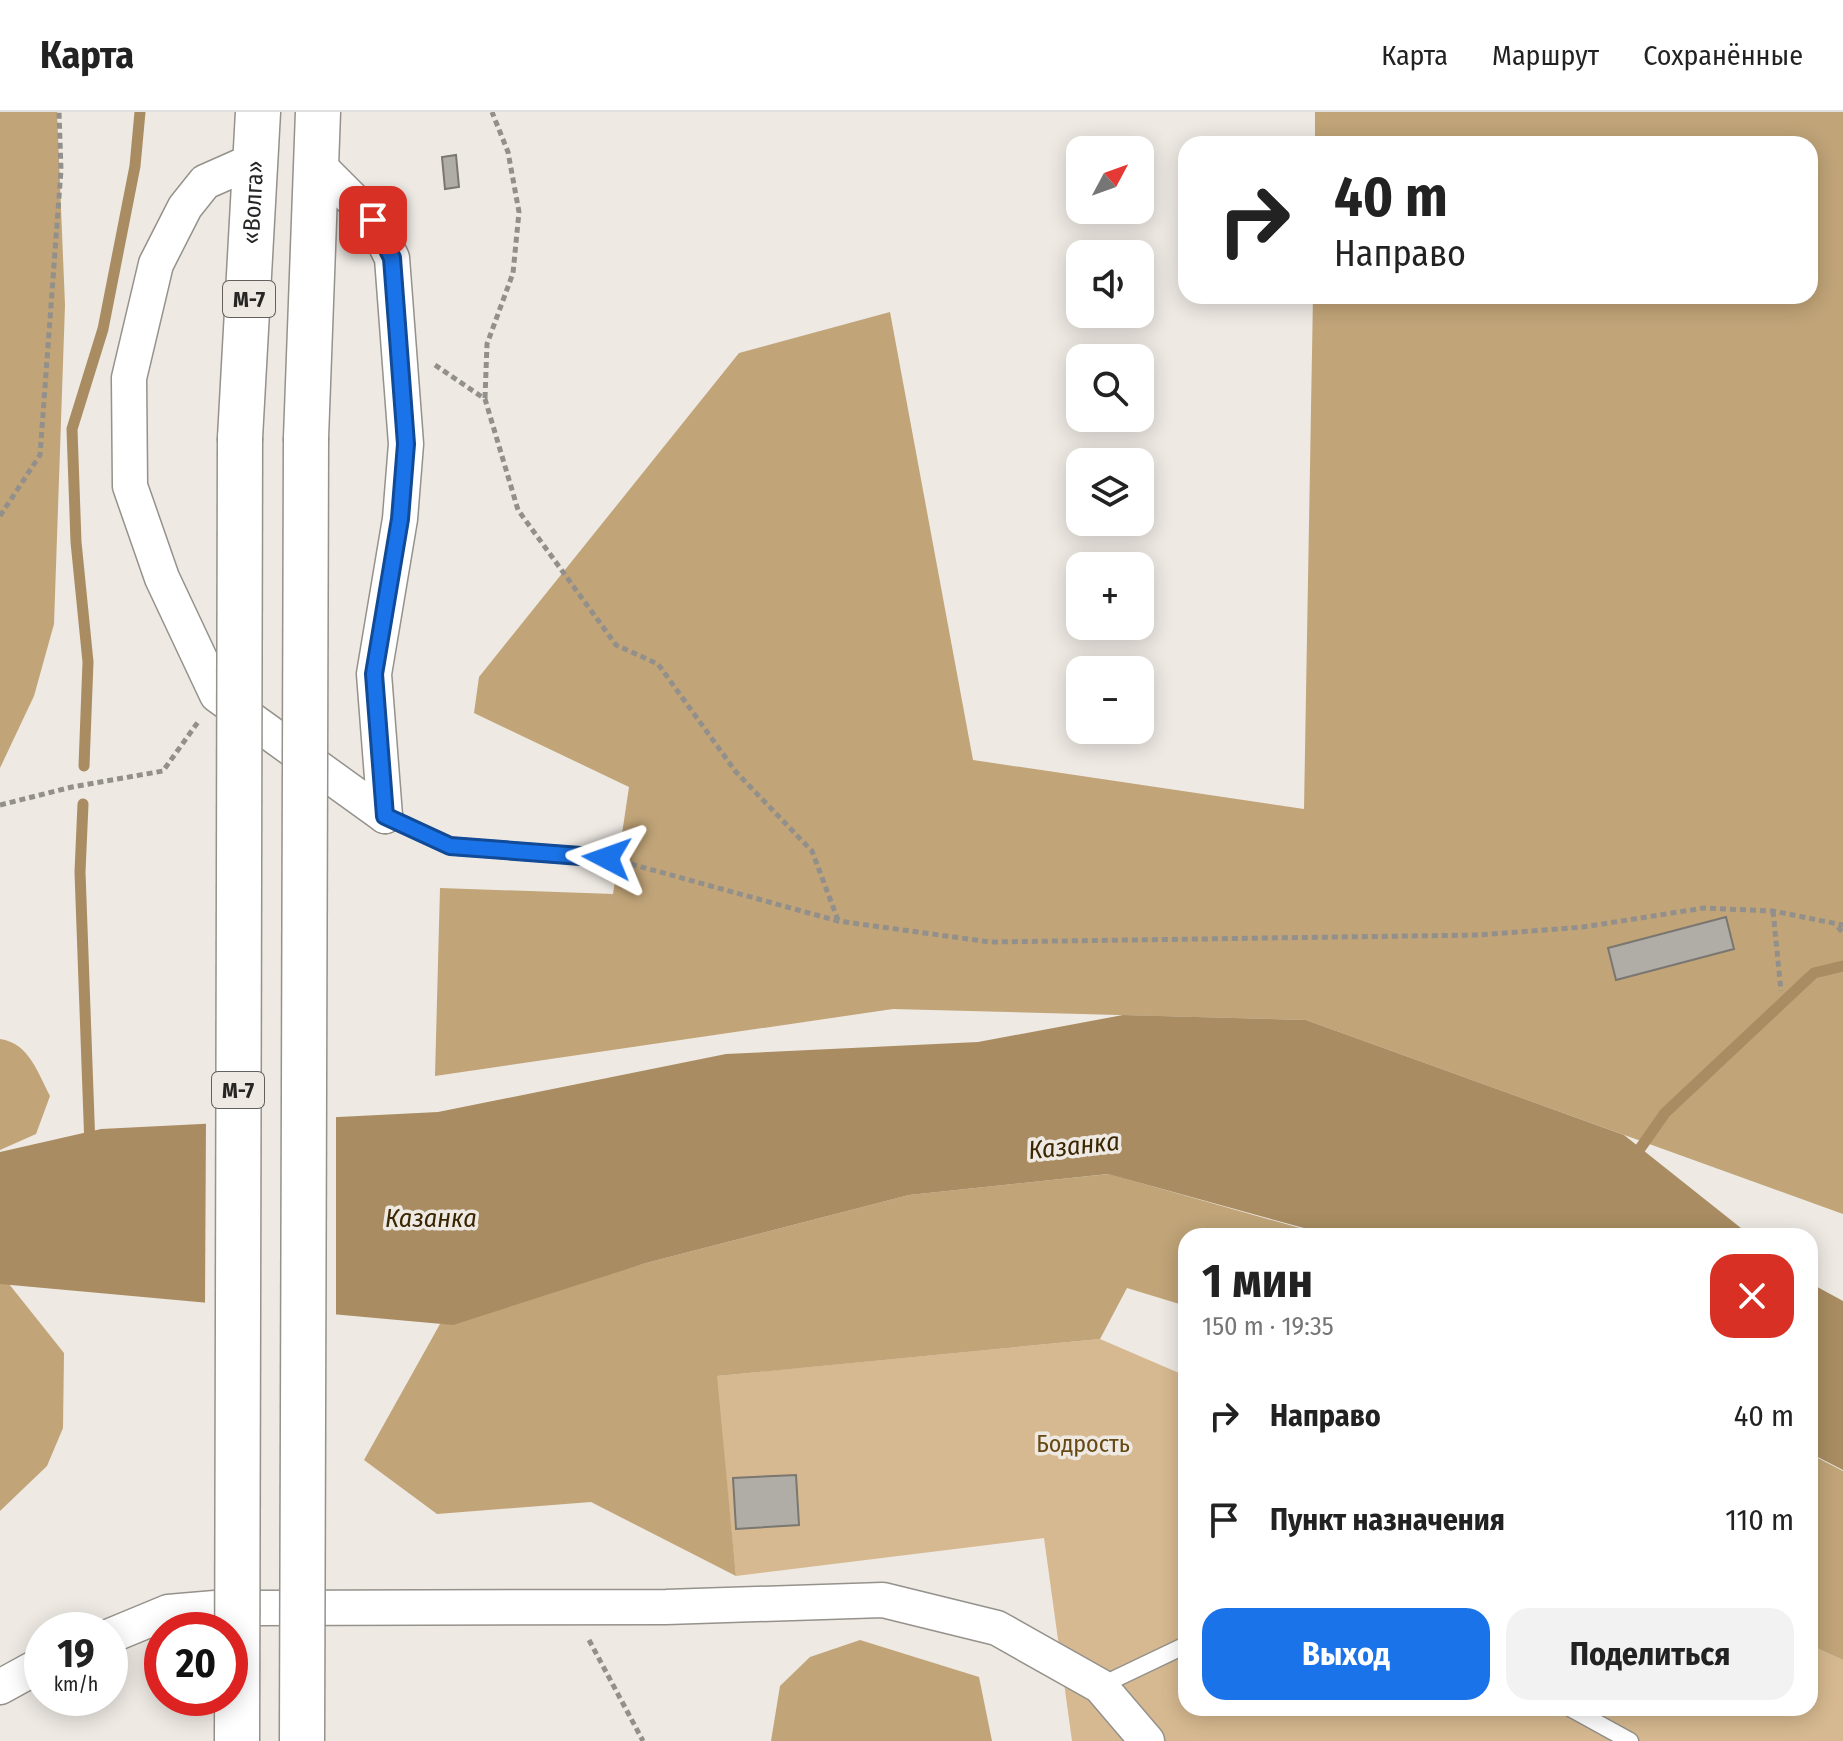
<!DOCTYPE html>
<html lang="ru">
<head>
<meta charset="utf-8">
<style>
	body { margin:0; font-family:"Fira Sans Condensed",sans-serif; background:#f2f2f2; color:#222; height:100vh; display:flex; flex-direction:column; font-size:30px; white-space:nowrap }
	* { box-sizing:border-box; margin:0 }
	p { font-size:26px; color:#767676 }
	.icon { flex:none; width:44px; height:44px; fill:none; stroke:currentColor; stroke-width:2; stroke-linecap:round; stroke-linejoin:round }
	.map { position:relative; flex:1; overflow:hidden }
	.side { position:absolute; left:1178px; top:1116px; width:640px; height:488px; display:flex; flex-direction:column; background:#fff; border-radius:24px; box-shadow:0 4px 20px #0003 }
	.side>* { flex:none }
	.guide { position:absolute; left:1178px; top:24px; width:640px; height:168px; border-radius:24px; box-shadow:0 4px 20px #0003; background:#fff; color:#222; overflow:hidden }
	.needle { width:52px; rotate:49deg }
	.controls { position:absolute; left:1066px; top:24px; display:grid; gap:16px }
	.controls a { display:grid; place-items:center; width:88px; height:88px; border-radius:16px; background:#fff; box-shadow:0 4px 20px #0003; font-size:40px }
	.speed { position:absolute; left:24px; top:1500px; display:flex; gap:16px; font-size:40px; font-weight:700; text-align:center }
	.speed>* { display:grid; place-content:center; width:104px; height:104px; border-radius:50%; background:#fff; box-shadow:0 4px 20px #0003; line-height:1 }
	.speed small { font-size:20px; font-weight:400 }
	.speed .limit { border:12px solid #d22; background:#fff; color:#111 }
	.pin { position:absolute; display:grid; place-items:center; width:68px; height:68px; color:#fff; margin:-34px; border-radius:16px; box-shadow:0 4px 12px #0006 }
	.me { position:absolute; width:88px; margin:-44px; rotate:274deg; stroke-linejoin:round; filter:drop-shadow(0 0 6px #0008) }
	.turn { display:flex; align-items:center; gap:28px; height:168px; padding:0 24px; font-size:36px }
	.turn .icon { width:104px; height:104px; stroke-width:2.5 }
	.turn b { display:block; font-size:56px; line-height:68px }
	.round { display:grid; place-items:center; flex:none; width:84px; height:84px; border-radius:24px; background:#f2f2f2 }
	.head { display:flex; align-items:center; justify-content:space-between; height:136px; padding:0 24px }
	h1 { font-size:48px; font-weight:700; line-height:60px }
	.button { display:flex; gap:16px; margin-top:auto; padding:16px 24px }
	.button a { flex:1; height:92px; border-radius:24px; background:#1a73e8; color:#fff; font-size:32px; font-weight:700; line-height:92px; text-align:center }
	.button a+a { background:#f2f2f2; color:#222 }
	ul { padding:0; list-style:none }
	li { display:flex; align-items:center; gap:24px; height:104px; padding:0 24px }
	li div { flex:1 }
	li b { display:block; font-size:30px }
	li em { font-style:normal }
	header { display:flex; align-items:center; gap:48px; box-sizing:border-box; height:112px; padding:0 40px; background:#fff; border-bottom:2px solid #e0e0e0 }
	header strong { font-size:38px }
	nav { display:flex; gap:44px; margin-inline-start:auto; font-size:28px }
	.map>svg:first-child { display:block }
</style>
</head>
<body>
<header>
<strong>Карта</strong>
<nav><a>Карта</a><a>Маршрут</a><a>Сохранённые</a></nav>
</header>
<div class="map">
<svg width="1843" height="1629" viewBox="0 0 1843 1629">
	<rect width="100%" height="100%" fill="#eee9e3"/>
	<path fill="#d6b990" d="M1100,1227L1186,1264V1596H1810V1533L1843,1548V1629H1072L1044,1426L736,1464L716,1264Z"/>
	<g fill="#c1a478">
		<path d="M0,0H57L65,193L54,512L34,584L0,656Z"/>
		<path d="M1315,0H1843V1102L1306,908L893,897L435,964L440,776L613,782L629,675L474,601L479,565L739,241L890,200L973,648L1304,697L1313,184H1810V32H1315Z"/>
		<path d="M0,927C29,931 38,961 50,984L36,1022L0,1038Z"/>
		<path d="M1109,1062L1328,1124H1186V1194L1127,1176L1100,1227L717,1264L736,1464L591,1390L437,1402L364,1348L440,1212L646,1151L909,1083Z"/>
		<path d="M0,1172H9L64,1241L63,1316L47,1354L0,1399Z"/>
		<path d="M1810,1342L1843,1359V1548L1810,1533Z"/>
		<path d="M860,1528L979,1565L992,1629H771L780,1574L810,1545Z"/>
	</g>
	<g fill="#a98c61">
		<path d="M1123,903L1306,908L1624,1023L1751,1124H1333L1108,1062L909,1083L646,1151L453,1213L0,1172V1040L101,1017L438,1000L726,942L978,930Z"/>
		<path d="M1810,1171L1843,1189V1358L1810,1341Z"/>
	</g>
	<path fill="#eee9e3" d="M336,1001V1207L205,1195L206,1008Z"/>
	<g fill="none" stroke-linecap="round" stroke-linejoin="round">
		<g stroke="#a98c61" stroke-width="11">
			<path d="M84,654L88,550L76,430L72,317L103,217L135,54L140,0"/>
			<path d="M83,692L80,760L90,1035"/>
			<path d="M1632,1048L1665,1001L1814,861L1843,854"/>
		</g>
	</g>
	<g fill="#b0aca6" stroke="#7a7670" stroke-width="2">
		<path d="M456,43L459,75L445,77L442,45Z"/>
		<path d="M1726,805L1734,837L1616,868L1608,836Z"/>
		<path d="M796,1363L799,1413L736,1417L733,1366Z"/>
	</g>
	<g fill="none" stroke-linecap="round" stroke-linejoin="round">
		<defs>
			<g id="service">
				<path d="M385,704L450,734L607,746"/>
				<path d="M1100,1574L1186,1533"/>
				<path d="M1570,1596L1630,1629"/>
			</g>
			<g id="minor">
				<path d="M257,47L205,70L185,95L156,152L129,266L130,374L162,466L217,583L385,704"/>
				<path d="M317,52L373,108L392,146L406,332L400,407L374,562L385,704"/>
				<path d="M110,1524L168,1500L215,1496L666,1495L883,1488L997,1516L1100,1574L1147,1629"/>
				<path d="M0,1575L42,1552"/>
			</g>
			<g id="trunk">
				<path id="s1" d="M240,326L258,0"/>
				<path d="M306,326L318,0"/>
			</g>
		</defs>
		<use href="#service" stroke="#95918b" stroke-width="19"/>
		<use href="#minor" stroke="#95918b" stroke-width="37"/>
		<use href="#trunk" stroke="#95918b" stroke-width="47"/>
		<g stroke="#93908c" stroke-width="5" stroke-dasharray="6 4" stroke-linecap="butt">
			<path d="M435,253L485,287L518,398L616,533L658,552L736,660L812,739L838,808"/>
			<path d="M485,286L487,232L513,161L519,100L508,40L492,0"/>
			<path d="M0,404L40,343L61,58L59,0"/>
			<path d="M0,693L72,675L163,659L198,610"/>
			<path d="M631,752L838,809L990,830L1478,823L1583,815L1704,796L1773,799L1843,813"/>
			<path d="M1773,799L1781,879"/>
			<path d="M1838,815L1843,821"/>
			<path d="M589,1528L643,1629"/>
		</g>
		<use href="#service" stroke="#fff" stroke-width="16"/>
		<use href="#minor" stroke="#fff" stroke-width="34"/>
		<use href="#trunk" stroke="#fff" stroke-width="44"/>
		<defs>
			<g id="trunk-bridge">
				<path d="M237,1629L240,326"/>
				<path d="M302,1629L306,326"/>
			</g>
		</defs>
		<use href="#trunk-bridge" stroke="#95918b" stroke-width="47" stroke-linecap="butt"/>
		<use href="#trunk-bridge" stroke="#fff" stroke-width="44"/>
	</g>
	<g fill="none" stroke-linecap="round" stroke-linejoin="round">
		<defs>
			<path id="route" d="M373,108L392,146L406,332L400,407L374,562L385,704L450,734L607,746"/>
		</defs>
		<use href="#route" stroke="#114b97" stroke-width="20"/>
		<use href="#route" stroke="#1a73e8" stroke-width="14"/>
	</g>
	<g text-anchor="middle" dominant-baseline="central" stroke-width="7" stroke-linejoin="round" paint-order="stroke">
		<g fill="#eee9e3" stroke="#63605d" stroke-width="2">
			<rect x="223" y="169" width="52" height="36" rx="6"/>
			<rect x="212" y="960" width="52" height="36" rx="6"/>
		</g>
		<g font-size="22" font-weight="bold" fill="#282624">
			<text x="249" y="187">М-7</text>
			<text x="238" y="978">М-7</text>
		</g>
		<g font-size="24" fill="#282624" stroke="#eee9e3">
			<text stroke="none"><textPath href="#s1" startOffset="236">«Волга»</textPath></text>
		</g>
		<g font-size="24" fill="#674914" stroke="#eee9e3">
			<text x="1083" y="1332">Бодрость</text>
		</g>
		<g font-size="26" font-style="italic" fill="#3a2600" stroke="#eee9e3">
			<text transform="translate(1074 1034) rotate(-6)">Казанка</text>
			<text x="431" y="1106">Казанка</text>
		</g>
	</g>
</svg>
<div class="controls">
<a><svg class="needle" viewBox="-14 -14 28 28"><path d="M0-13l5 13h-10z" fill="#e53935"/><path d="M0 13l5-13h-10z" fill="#767676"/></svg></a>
<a><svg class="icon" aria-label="sound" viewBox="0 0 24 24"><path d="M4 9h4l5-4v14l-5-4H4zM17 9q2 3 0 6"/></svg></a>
<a><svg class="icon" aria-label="search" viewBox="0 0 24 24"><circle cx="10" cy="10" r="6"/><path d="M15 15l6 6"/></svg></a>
<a><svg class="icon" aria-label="layers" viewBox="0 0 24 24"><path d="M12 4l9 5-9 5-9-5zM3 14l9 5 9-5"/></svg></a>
<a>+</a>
<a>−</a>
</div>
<div class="speed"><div>19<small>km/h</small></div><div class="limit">20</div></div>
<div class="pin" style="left:373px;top:108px;background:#d93025"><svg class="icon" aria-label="arrive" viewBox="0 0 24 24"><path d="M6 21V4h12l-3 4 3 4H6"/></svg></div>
<svg class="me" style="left:607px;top:746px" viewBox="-20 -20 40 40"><path d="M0-17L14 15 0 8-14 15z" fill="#1a73e8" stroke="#fff" stroke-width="4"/></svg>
<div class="guide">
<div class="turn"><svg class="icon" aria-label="right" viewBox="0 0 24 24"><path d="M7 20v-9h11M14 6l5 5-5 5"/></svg><div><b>40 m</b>Направо</div></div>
</div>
<section class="side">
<div class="head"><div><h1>1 мин</h1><p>150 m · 19:35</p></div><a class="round" style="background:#d93025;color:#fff"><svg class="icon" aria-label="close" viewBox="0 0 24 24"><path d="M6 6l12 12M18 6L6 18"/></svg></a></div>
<ul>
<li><svg class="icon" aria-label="right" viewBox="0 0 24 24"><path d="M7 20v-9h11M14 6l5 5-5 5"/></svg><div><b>Направо</b></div><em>40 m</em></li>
<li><svg class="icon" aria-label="arrive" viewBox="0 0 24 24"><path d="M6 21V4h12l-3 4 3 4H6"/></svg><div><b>Пункт назначения</b></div><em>110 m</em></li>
</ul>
<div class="button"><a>Выход</a><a>Поделиться</a></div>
</section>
</div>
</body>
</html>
